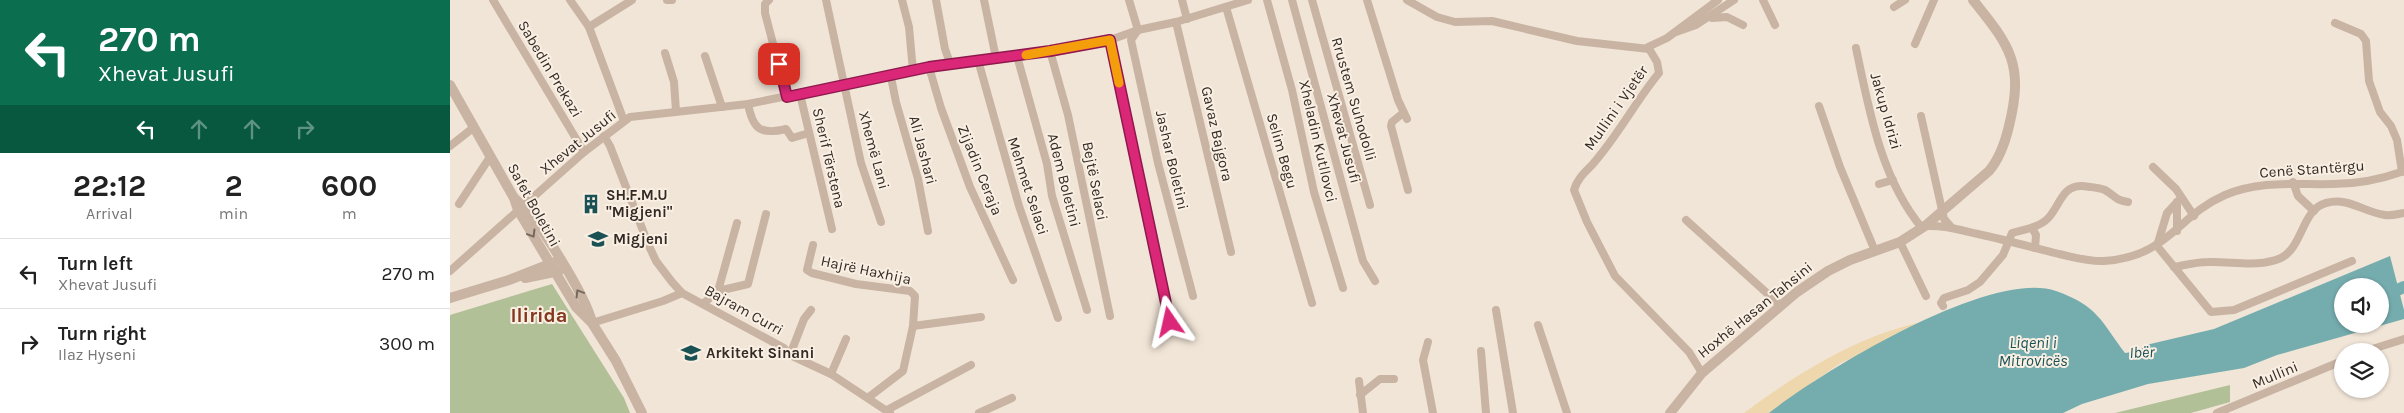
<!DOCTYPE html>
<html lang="en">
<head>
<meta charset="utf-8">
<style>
	body { margin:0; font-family:Karla,sans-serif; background:#f6f6f6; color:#222; height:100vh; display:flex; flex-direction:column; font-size:19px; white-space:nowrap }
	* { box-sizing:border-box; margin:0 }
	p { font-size:16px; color:#767676 }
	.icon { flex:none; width:28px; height:28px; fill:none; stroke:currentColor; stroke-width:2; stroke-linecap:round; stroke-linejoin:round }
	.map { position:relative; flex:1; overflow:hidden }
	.details { display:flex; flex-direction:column; background:#fff; width:450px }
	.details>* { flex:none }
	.guide { background:#0b6e4f; color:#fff; overflow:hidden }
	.fabs { position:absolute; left:1884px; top:278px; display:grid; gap:10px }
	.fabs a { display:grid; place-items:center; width:55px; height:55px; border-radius:50%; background:#fff; box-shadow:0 1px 4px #0004; font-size:25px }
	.pin { position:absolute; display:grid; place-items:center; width:42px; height:42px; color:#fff; margin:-21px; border-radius:10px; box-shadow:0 2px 8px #0006 }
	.me { position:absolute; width:55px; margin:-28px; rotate:349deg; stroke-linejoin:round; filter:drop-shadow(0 0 4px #0008) }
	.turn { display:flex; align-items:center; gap:18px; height:105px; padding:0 15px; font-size:22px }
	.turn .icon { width:65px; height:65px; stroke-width:2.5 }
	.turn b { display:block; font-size:35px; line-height:42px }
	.lanes { display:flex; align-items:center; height:48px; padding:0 15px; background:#0003; justify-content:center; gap:25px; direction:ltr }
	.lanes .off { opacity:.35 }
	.eta { display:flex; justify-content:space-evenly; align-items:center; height:85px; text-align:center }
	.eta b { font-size:30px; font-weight:700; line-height:35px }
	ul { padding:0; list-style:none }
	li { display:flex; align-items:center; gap:15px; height:70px; padding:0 15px; border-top:1px solid #e0e0e0 }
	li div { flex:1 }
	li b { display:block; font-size:19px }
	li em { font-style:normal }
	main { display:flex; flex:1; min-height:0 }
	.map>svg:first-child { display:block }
</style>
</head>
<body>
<main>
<section class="details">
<div class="guide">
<div class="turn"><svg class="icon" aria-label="left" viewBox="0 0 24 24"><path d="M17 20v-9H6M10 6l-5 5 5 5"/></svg><div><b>270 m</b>Xhevat Jusufi</div></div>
<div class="lanes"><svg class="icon" aria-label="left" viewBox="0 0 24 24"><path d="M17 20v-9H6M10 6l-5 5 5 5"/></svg><svg class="icon off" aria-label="ahead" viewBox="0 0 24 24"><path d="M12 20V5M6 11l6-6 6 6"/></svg><svg class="icon off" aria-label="ahead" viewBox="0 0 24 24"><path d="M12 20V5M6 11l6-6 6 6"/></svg><svg class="icon off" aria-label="right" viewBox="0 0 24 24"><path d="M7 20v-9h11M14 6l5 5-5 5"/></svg></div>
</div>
<div class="eta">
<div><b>22:12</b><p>Arrival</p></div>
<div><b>2</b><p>min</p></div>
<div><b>600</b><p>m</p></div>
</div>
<ul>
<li><svg class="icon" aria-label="left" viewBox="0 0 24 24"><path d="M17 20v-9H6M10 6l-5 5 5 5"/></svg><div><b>Turn left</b><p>Xhevat Jusufi</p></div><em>270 m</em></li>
<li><svg class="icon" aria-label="right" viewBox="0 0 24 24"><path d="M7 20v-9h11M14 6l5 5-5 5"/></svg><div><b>Turn right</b><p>Ilaz Hyseni</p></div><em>300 m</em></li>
</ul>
</section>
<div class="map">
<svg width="1954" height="413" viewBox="0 0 1954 413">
	<rect width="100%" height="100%" fill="#f1e5d7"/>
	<g fill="#b2c097">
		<path d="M102,284L174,398L180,413H0V315Z"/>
		<path d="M1780,385V402L1741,413H1665Z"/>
	</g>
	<path fill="#eed7ac" d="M1473,322L1447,333L1420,349L1389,364L1319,413H1294C1347,374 1408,335 1473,322Z"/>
	<path fill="#75acae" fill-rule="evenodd" d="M1940,256L1954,310V319L1827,355L1794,368L1698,384L1632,404L1613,413H1319C1371,372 1541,268 1606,291C1648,306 1651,321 1675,353L1689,351L1696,345L1764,329ZM1892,286H1930V324H1892Z"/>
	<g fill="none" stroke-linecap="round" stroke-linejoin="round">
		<path stroke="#75acae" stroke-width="12" d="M1930,298L1954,287"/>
		<g stroke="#c9b4a3" stroke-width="8">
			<path d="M43,0L134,152"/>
			<path d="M120,0L139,27L174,121"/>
			<path d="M217,0H222"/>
			<path d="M319,0L315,4V13L337,97"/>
			<path d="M376,0L411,163L431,222"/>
			<path d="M452,0L459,27L463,71"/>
			<path d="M486,0L495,49L500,63"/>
			<path d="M534,0L546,58"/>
			<path d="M679,0L688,30L681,40L708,163L743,296"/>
			<path d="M732,0L737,19"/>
			<path d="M817,0L842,90L864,192L893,288"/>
			<path d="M842,0L913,261L925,281"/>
			<path d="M862,0L920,205"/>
			<path d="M917,0L948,100L957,119"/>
			<path d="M957,0L987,17L1005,22L1042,21L1127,41L1199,49"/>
			<path d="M1313,0L1325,25"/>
			<path d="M776,7L862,303"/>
			<path d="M1444,7L1455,0"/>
			<path d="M1262,18L1277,17L1293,25"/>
			<path d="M726,22L781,252"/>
			<path d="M1885,23L1911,34L1916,41L1919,81L1930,112L1941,126L1947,140L1952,172"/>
			<path d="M139,27L182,0"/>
			<path d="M1226,32L1246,25L1284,0"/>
			<path d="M660,40L720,322"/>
			<path d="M1465,44L1484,0"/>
			<path d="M1406,48C1419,110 1431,179 1472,228"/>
			<path d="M600,51L618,115L660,316"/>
			<path d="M215,53L224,82L226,111"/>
			<path d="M255,56L272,107"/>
			<path d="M567,56L597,164L602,196L637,310"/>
			<path d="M528,60L569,206L608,318"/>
			<path d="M479,67L491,108L520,187L563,280"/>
			<path d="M441,77L446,102L468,179L478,231"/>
			<path d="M350,94L382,229"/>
			<path d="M298,104C303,130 311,135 336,129L342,138L359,133"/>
			<path d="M1369,106L1390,167L1425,251"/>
			<path d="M953,113L942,122L941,126L958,190"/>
			<path d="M1471,116L1494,219L1501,227"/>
			<path d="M154,136L160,146L199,246L206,261L222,282L232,293L334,348L340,355L381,374L440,413"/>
			<path d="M0,146L23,128"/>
			<path d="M1703,167L1726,189L1744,216"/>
			<path d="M1843,182L1848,196L1864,211"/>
			<path d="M1429,184L1443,180"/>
			<path d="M1731,198L1717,213L1707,246L1761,312L1784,310L1902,261"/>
			<path d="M9,204L40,157"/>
			<path d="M1236,220L1330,305"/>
			<path d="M1475,226C1494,225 1510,230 1528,234C1555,240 1582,247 1609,254C1623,257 1639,262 1654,261C1718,257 1727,216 1775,195C1811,180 1846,185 1883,184C1907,184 1932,179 1954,171"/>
			<path d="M1582,228L1586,235L1585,248"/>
			<path d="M1727,231V202"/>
			<path d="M1450,242L1476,296"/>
			<path d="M363,245L357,270L362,273L406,284L460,291L465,296L463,326L453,371L419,397"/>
			<path d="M1724,267C1735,265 1746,262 1758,262C1782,261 1808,268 1831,258C1853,247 1852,209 1876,203C1899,197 1913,212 1935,215C1941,216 1948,214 1954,213"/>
			<path d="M0,271L134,152L180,117L298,104L500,63L624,47L660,40L688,30L726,22L798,0"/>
			<path d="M268,291L287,223"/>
			<path d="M254,303L268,291L298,284L316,214"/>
			<path d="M1493,306L1491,303L1494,298L1518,290L1530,282L1553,255L1562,233C1574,229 1585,229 1595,221C1609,211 1610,185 1632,186C1639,187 1648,187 1655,190C1665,196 1665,200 1678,202"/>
			<path d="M1046,310L1063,413"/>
			<path d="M142,323L213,301L232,293"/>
			<path d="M1088,325L1117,413"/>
			<path d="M463,326L531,317"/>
			<path d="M978,342L973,360L983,413"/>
			<path d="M1031,351L1036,413"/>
			<path d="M1916,351L1954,339"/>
			<path d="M340,355L354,319L361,310"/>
			<path d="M1252,373L1239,352L1165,276L1137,222L1124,190C1127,179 1135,172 1142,165C1168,136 1185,102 1209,73L1207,62L1198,47L1217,38L1268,0"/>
			<path d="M381,374L396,339"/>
			<path d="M909,381L913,413"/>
			<path d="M910,395L930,379H944"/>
			<path d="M437,410L521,365"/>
			<path d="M529,413L562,398"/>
			<path d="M1767,413L1892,361"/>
		</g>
		<g stroke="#c9b4a3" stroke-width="10">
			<path d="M0,85L64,198L68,210L126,307L142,323L166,361L192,413"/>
			<path d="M64,198C86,214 135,295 142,322"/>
			<path d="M75,278L109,271"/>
			<path d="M0,298L59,280L105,262"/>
			<path d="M1220,413L1252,373L1347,292L1378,271L1400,260L1450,242L1475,226L1539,171C1550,158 1555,143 1559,126C1574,65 1561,47 1523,0"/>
		</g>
	</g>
	<defs><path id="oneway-chevron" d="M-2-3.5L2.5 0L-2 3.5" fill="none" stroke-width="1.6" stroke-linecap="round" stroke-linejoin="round" transform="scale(1.25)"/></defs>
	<g stroke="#77685e">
		<use href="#oneway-chevron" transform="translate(82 234) rotate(59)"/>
		<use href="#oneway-chevron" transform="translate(129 293) rotate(-121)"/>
	</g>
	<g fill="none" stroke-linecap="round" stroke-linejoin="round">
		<defs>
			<path id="route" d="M329,64L337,97L479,67L600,51L660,40L720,322"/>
		</defs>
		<use href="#route" stroke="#8e194d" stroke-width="12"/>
		<use href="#route" stroke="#db2777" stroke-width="9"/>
		<path stroke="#f59e0b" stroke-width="9" d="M576,55L660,40L669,83"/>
	</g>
	<defs>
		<symbol id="building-bare" viewBox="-9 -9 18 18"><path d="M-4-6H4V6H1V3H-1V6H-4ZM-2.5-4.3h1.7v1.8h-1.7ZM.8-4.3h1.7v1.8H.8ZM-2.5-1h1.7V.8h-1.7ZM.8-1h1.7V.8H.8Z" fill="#1a5155" stroke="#f9efe3" stroke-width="2.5" paint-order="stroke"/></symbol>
		<symbol id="school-bare" viewBox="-9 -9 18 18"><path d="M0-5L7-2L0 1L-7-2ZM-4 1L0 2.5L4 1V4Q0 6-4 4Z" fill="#1a5155" stroke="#f9efe3" stroke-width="2.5" paint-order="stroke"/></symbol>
	</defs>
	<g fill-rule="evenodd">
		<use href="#building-bare" x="127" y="190" width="28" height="28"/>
		<use href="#school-bare" x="134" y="225" width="28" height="28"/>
		<use href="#school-bare" x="227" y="339" width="28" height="28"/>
	</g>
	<g text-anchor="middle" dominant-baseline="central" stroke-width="4" stroke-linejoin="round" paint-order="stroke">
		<g font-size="15" fill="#342a25" stroke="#f9efe3">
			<text transform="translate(100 69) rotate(59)">Sabedin Prekazi</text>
			<text transform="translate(904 99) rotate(74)">Rrustem Suhodolli</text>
			<text transform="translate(1166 108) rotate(-55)">Mullini i Vjetër</text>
			<text transform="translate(1436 111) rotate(74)">Jakup Idrizi</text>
			<text transform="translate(767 134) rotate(77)">Gavaz Bajgora</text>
			<text transform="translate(894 138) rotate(75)">Xhevat Jusufi</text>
			<text transform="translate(868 141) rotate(77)">Xheladin Kutllovci</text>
			<text transform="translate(128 142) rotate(-39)">Xhevat Jusufi</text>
			<text transform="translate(424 150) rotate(75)">Xhemë Lani</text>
			<text transform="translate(473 150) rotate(75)">Ali Jashari</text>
			<text transform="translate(832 151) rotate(74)">Selim Begu</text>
			<text transform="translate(379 158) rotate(77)">Sherif Tërstena</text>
			<text transform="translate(722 160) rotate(77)">Jashar Boletini</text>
			<text transform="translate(1862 169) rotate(-4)">Cenë Stantërgu</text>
			<text transform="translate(530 170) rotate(68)">Zijadin Ceraja</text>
			<text transform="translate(614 180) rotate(76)">Adem Boletini</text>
			<text transform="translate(645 181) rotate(79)">Bejtë Selaci</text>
			<text transform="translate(578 186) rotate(72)">Mehmet Selaci</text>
			<text transform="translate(84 205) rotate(61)">Safet Boletini</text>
			<text transform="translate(416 270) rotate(12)">Hajrë Haxhija</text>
			<text transform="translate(294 310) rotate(29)">Bajram Curri</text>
			<text transform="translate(1305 310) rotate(-39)">Hoxhë Hasan Tahsini</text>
			<text transform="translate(1825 375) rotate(-23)">Mullini</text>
		</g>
		<g font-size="15" font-weight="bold" fill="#342a25" stroke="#f9efe3" text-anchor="start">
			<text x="156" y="195">SH.F.M.U<tspan x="156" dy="17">"Migjeni"</tspan></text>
			<text x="163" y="239">Migjeni</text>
			<text x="256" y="353">Arkitekt Sinani</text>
		</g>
		<g font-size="16" font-style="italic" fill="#1a5155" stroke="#f9efe3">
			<text x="1583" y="342">Liqeni i<tspan x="1583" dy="18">Mitrovicës</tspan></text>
			<text transform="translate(1692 352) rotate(-2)">Ibër</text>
		</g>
		<g font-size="20" font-weight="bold" fill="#83361d" stroke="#f9efe3">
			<text x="89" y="315">Ilirida</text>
		</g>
	</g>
</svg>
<div class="fabs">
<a><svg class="icon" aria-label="sound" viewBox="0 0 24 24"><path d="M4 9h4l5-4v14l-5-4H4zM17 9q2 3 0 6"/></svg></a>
<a><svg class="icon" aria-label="layers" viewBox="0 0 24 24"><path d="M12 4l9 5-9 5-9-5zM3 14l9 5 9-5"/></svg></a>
</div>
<div class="pin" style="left:329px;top:64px;background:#d93025"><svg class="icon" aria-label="arrive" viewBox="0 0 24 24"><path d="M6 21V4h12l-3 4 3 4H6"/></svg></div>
<svg class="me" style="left:720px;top:322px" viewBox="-20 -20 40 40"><path d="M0-17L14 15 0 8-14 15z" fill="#db2777" stroke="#fff" stroke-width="4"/></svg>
</div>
</main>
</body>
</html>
